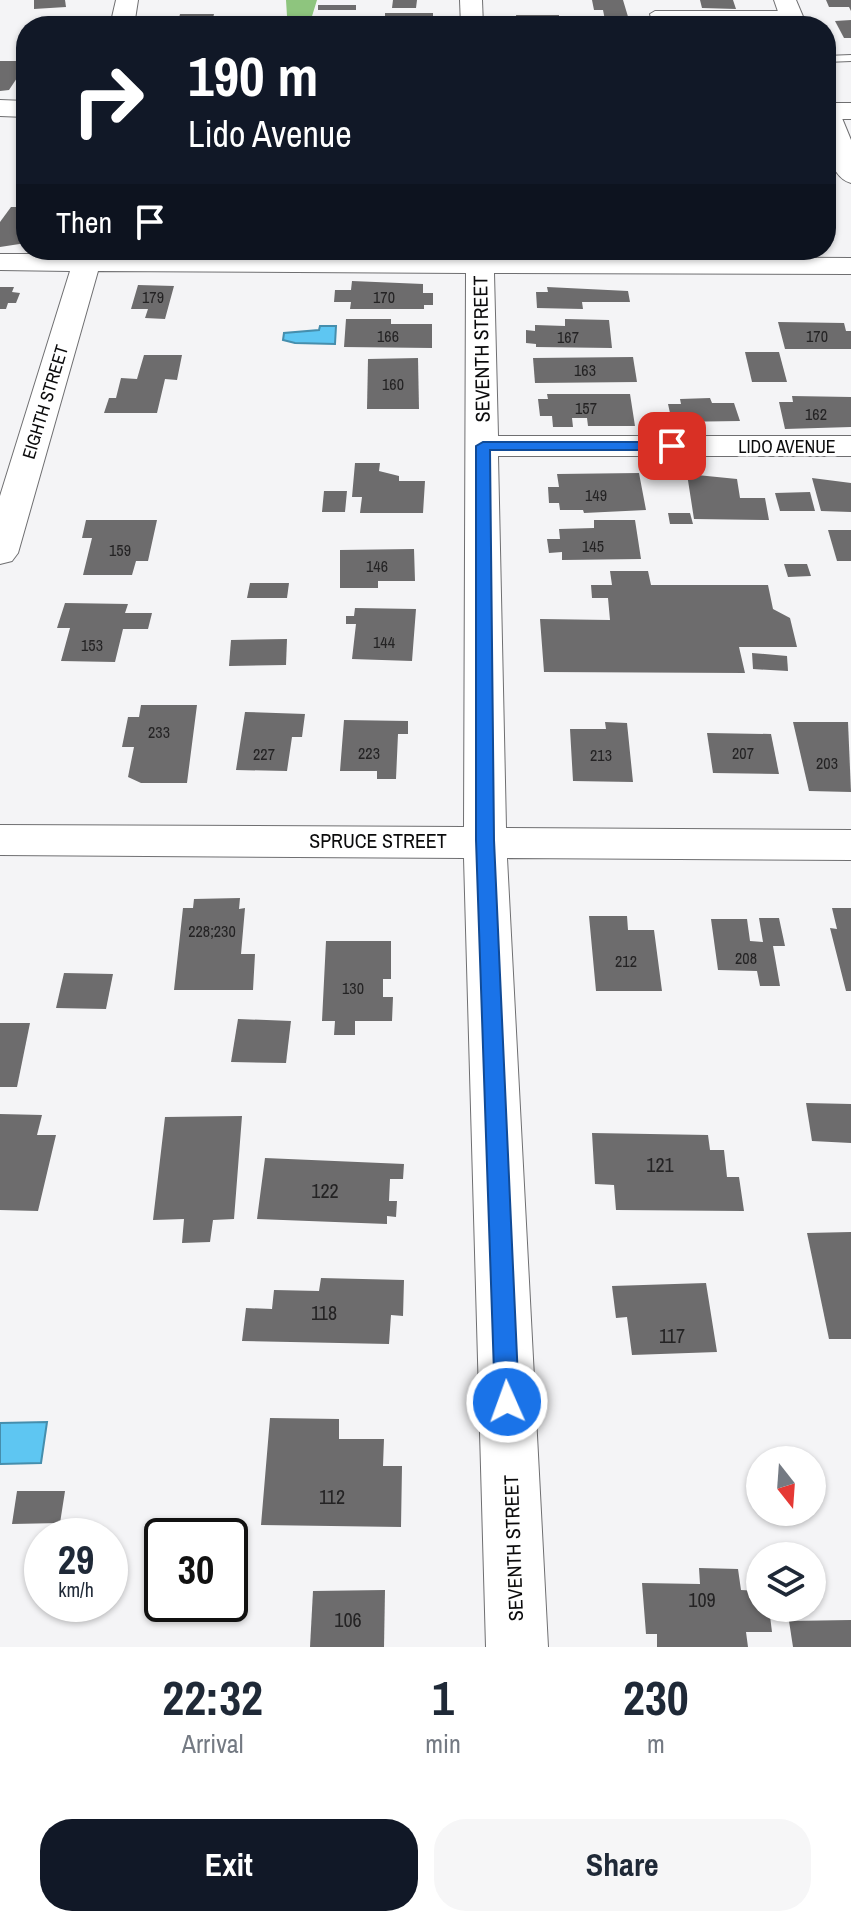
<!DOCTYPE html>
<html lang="en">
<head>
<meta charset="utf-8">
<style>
	body { margin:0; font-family:"Archivo Narrow",sans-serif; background:#f6f6f7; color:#1f2937; height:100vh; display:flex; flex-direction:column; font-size:30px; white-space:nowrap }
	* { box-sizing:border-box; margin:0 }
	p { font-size:26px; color:#747a83 }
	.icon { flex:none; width:44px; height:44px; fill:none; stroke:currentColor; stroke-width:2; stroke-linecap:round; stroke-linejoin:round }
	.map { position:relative; height:1647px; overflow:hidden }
	.panel { display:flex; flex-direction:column; background:#fff; flex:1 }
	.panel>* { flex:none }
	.guide { position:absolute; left:16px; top:16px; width:820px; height:244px; border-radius:32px; box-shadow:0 2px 6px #0004; background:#111827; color:#fff; overflow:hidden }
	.needle { width:52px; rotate:163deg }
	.tools { position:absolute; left:746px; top:1446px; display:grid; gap:16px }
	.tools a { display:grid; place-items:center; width:80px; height:80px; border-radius:50%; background:#fff; box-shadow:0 2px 6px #0004; font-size:40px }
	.speed { position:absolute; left:24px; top:1518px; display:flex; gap:16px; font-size:40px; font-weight:700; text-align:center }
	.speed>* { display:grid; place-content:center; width:104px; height:104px; border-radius:50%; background:#fff; box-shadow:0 2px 6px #0004; line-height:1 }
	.speed small { font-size:20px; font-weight:400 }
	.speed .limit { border:4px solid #111; border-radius:12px; background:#fff; color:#111 }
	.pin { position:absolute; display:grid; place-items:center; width:68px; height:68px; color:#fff; margin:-34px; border-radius:16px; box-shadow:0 4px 12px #0006 }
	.me { position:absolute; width:88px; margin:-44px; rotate:358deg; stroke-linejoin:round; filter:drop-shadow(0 0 6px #0008) }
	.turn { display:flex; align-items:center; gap:28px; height:168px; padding:0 40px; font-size:36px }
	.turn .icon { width:104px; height:104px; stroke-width:2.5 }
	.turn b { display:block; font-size:56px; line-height:68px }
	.then { display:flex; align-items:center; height:76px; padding:0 40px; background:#0003; gap:16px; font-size:30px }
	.eta { display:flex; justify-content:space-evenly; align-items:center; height:136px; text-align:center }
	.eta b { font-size:48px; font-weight:800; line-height:56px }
	.cta { display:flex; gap:16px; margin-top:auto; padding:16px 40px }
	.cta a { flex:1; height:92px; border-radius:32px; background:#111827; color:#fff; font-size:32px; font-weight:800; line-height:92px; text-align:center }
	.cta a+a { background:#f6f6f7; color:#1f2937 }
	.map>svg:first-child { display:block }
</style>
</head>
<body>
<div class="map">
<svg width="851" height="1647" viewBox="0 0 851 1647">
	<rect width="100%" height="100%" fill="#f4f4f6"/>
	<path fill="#8ec57e" d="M286,0H317L309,26H282L287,16Z"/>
	<g fill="#5ec6f2" stroke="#458ead" stroke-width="2">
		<path d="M320,326H336L335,344L295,343L283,340L284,333L319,330Z"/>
		<path d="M47,1422L41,1463L0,1464V1423Z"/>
	</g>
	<g fill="#6d6c6d">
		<path d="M34,0H65L66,7L34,9Z"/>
		<path d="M393,0H417L416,8H392Z"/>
		<path d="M592,0H623L629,20H605L603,10H594Z"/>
		<path d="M700,0H733L736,9L702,8Z"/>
		<path d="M826,0H851V11L849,7H829Z"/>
		<rect x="318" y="5" width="38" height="5"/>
		<path d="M385,13H433V21H426V25H375L376,16H385Z"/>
		<path d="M180,14H214L211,26H177Z"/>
		<path d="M516,15H559V19H575L576,26H524V23H517Z"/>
		<path d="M704,17L735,18L738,26H675L673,19Z"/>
		<path d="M851,20V38H844L835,21Z"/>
		<path d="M0,61H26L25,78H17L9,90L0,91Z"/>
		<path d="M11,207H26V243L0,247V222Z"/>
		<path d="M352,281L423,284V293H433V305H424V309H350L351,302H334L335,290H351Z"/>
		<path d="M138,285L174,286L165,319L145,318L148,309H131Z"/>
		<path d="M0,287H14L12,292L20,293L16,303H8L6,309H0Z"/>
		<path d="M547,287L628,291L630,302H582L583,309L537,308L536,292H548Z"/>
		<path d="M346,319H391V324H432V348L344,347Z"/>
		<path d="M565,319L609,320L612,348L536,347V344L526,343V330L535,331V325L565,326Z"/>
		<path d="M778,322L844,323L846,331H851V349H785Z"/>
		<path d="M745,352H779L787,382H752Z"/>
		<path d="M144,355H182L177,380L165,379L157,413H104L109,398H116L121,378L137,379Z"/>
		<path d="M633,357L637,382L535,383L533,358Z"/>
		<path d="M418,358L419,409H367L368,359Z"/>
		<path d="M547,394H630L635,426H588L587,418H572L573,427H553L552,416H540L538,399H548Z"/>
		<path d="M792,396L851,397V427L785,429L779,402H793Z"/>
		<path d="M710,398L712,403H734L740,421L672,422L668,404H681L680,399Z"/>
		<path d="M355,463H380L379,471L399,476V481H425L423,513H360L362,497H352Z"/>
		<path d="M639,473L646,510L584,513L583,510H560L559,503H549L548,487H559L557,474Z"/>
		<path d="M687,474L737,479L740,498H765L769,520L694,519Z"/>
		<path d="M812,478L851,483V512L821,511Z"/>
		<path d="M324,491H347L345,512H322Z"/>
		<path d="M810,492L815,511H780L775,493Z"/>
		<path d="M668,513H690L693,524H670Z"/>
		<path d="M86,520H157L148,561H136L132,575H83L92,538H82Z"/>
		<path d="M594,520H635L641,559L562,560V552L549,553L547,539H560L559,529L594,528Z"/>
		<path d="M828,530H851V561H837Z"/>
		<path d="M414,549L415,581H378V588H340V550Z"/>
		<path d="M784,564H807L811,576L788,577Z"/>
		<path d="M610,571H648L651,585H768L773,609L790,618L797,647H739L745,673L544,672L540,619L610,620L608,598H592L591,585H612Z"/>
		<path d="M250,583H289L287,598H247Z"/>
		<path d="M65,603L128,604L125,613H152L148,629H123L115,662L61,661L70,628H57Z"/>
		<path d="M355,608L416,609L412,661L352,659L356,624H346V616H354Z"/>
		<path d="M287,639L286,665L229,666L231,640Z"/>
		<path d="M752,653L787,656L788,671L753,669Z"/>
		<path d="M141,705H197L187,783H141L128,777L134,747H122L128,717H139Z"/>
		<path d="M245,712L305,714L302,737H292L287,771L236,770Z"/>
		<path d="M344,720L408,721V734H398L396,779H377V771H340Z"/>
		<path d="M605,722L627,723L633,782L573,781L570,729H606Z"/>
		<path d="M793,722H848L851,792L809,791Z"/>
		<path d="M707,733L771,734L779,774L713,773Z"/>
		<path d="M240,898L239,909L245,908L241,954H255L253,990H174L183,908H193L194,899Z"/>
		<path d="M832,908H851V991H846L830,928L837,929Z"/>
		<path d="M589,916H627L628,930H654L662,991H596Z"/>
		<path d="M759,918H779L785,946H773L780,986H760L757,971L718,970L711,919H747L750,941L763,942Z"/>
		<path d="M326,941H391V979H383V997H393L392,1021H355V1035H334L335,1021H322Z"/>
		<path d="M64,973L113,974L106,1009L56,1008Z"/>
		<path d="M238,1019L291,1021L286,1063L231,1062Z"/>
		<path d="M0,1023H30L17,1087H0Z"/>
		<path d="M806,1103L851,1104V1143L812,1141Z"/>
		<path d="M0,1114L42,1115L37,1135H56L38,1211L0,1210Z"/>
		<path d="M242,1116L234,1219L213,1220L210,1242L182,1243L184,1219L153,1220L165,1117Z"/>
		<path d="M592,1133L708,1135L710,1150H724L727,1177H739L744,1211L616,1210L614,1185L595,1184Z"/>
		<path d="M265,1158L404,1164L403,1179H390L389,1201H397L396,1217L387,1216V1224L257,1219Z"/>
		<path d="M851,1232V1339H829L807,1233Z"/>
		<path d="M321,1278L404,1280L403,1316L391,1315L389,1344L242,1341L246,1308L272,1309L274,1290L319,1291Z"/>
		<path d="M706,1283L717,1352L632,1355L627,1317L616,1318L612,1286Z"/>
		<path d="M270,1418L339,1419V1439H384L383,1466H402L401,1527L261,1525Z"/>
		<path d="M17,1491H65L60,1523L12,1524Z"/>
		<path d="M699,1568L738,1569L741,1590L760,1591V1608H769L772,1632H746L748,1647H657V1634H646L642,1583L700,1584Z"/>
		<path d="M385,1590L384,1647H310L313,1591Z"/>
		<path d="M851,1620V1647H793L789,1621Z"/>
	</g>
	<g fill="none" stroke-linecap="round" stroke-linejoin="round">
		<defs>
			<g id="lane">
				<path d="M655,11H790L795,14L790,17H661L663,26H653L650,14Z"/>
				<path d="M851,55V61L826,62V56Z"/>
			</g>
			<g id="street">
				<path d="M460,0H482L483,26H461Z"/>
				<path d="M826,104L837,106L851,140V183C824,176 826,127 826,104Z"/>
				<path d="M76,250H104L103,254L466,256V250H494V256L851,258V274L494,273L498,436H851V456H498L506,828L851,830V860L507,858L548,1647H486L464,858L0,855V825L464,827L466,273L98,271L18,553L12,561L0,564V496L70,271L0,270V254H75Z"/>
			</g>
			<g id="secondary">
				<path d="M116,0H138L134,26H110Z"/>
				<path d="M774,0H796L807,26H783Z"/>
				<path d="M0,100L26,101V117L0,116Z"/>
				<rect x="826" y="103" width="25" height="16"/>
			</g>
		</defs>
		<use href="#lane" stroke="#6f6f71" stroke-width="2"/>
		<use href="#street" stroke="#6f6f71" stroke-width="2"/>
		<use href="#secondary" stroke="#6f6f71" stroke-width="2"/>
		<use href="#lane" fill="#fff" fill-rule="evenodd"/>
		<use href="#street" fill="#fff" fill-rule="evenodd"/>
		<use href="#secondary" fill="#fff" fill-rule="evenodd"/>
	</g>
	<path fill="#1a73e8" stroke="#114b97" stroke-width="2" d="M483,442H672L679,446L672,450H490L494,840L519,1402L516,1410L507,1413L499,1410L495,1402L476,840V446Z"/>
	<g text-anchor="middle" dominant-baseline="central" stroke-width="7" stroke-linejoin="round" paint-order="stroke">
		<g font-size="16" fill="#242324">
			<text x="153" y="297">179</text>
			<text x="384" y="297">170</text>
			<text x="388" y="336">166</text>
			<text x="817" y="336">170</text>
			<text x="568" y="337">167</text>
			<text x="585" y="370">163</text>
			<text x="393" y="384">160</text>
			<text x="586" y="408">157</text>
			<text x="816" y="414">162</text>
			<text x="596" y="495">149</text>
			<text x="593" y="546">145</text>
			<text x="120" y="550">159</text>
			<text x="377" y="566">146</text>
			<text x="384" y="642">144</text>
			<text x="92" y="645">153</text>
			<text x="159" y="732">233</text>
			<text x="369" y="753">223</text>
			<text x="743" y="753">207</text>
			<text x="264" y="754">227</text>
			<text x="601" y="755">213</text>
			<text x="827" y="763">203</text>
			<text x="212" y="931">228;230</text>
			<text x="746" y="958">208</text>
			<text x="626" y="961">212</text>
			<text x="353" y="988">130</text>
		</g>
		<g font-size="18" fill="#0b0b0c" stroke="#fff">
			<text transform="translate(45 402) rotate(-73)">EIGHTH STREET</text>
			<text x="787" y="446">LIDO AVENUE</text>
		</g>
		<g font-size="20" fill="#0b0b0c" stroke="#fff">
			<text transform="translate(481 349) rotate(-91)">SEVENTH STREET</text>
			<text x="378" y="840">SPRUCE STREET</text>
			<text transform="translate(513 1548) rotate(-92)">SEVENTH STREET</text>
		</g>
		<g font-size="20" fill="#242324">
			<text x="660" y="1164">121</text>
			<text x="325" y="1190">122</text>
			<text x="324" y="1312">118</text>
			<text x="672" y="1335">117</text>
			<text x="332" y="1496">112</text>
			<text x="702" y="1599">109</text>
			<text x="348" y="1619">106</text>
		</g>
	</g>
</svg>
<div class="tools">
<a><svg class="needle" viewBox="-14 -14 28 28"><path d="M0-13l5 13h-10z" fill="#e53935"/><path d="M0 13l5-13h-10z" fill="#747a83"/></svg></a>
<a><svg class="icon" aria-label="layers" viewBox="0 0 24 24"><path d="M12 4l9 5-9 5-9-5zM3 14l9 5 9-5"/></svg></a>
</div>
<div class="speed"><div>29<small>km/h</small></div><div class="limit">30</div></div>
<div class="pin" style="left:672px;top:446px;background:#d93025"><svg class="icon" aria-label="arrive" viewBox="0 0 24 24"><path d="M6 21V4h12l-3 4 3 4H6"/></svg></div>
<svg class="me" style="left:507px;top:1402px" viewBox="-20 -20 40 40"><circle r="17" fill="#1a73e8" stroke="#fff" stroke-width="3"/><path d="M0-11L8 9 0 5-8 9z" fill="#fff"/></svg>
<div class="guide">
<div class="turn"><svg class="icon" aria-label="right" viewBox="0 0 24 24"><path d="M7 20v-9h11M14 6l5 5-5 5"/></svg><div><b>190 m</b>Lido Avenue</div></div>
<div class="then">Then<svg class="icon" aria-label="arrive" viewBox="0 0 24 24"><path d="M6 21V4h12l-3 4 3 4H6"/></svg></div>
</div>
</div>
<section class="panel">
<div class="eta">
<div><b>22:32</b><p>Arrival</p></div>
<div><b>1</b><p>min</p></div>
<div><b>230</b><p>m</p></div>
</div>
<div class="cta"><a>Exit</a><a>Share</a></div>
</section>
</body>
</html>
